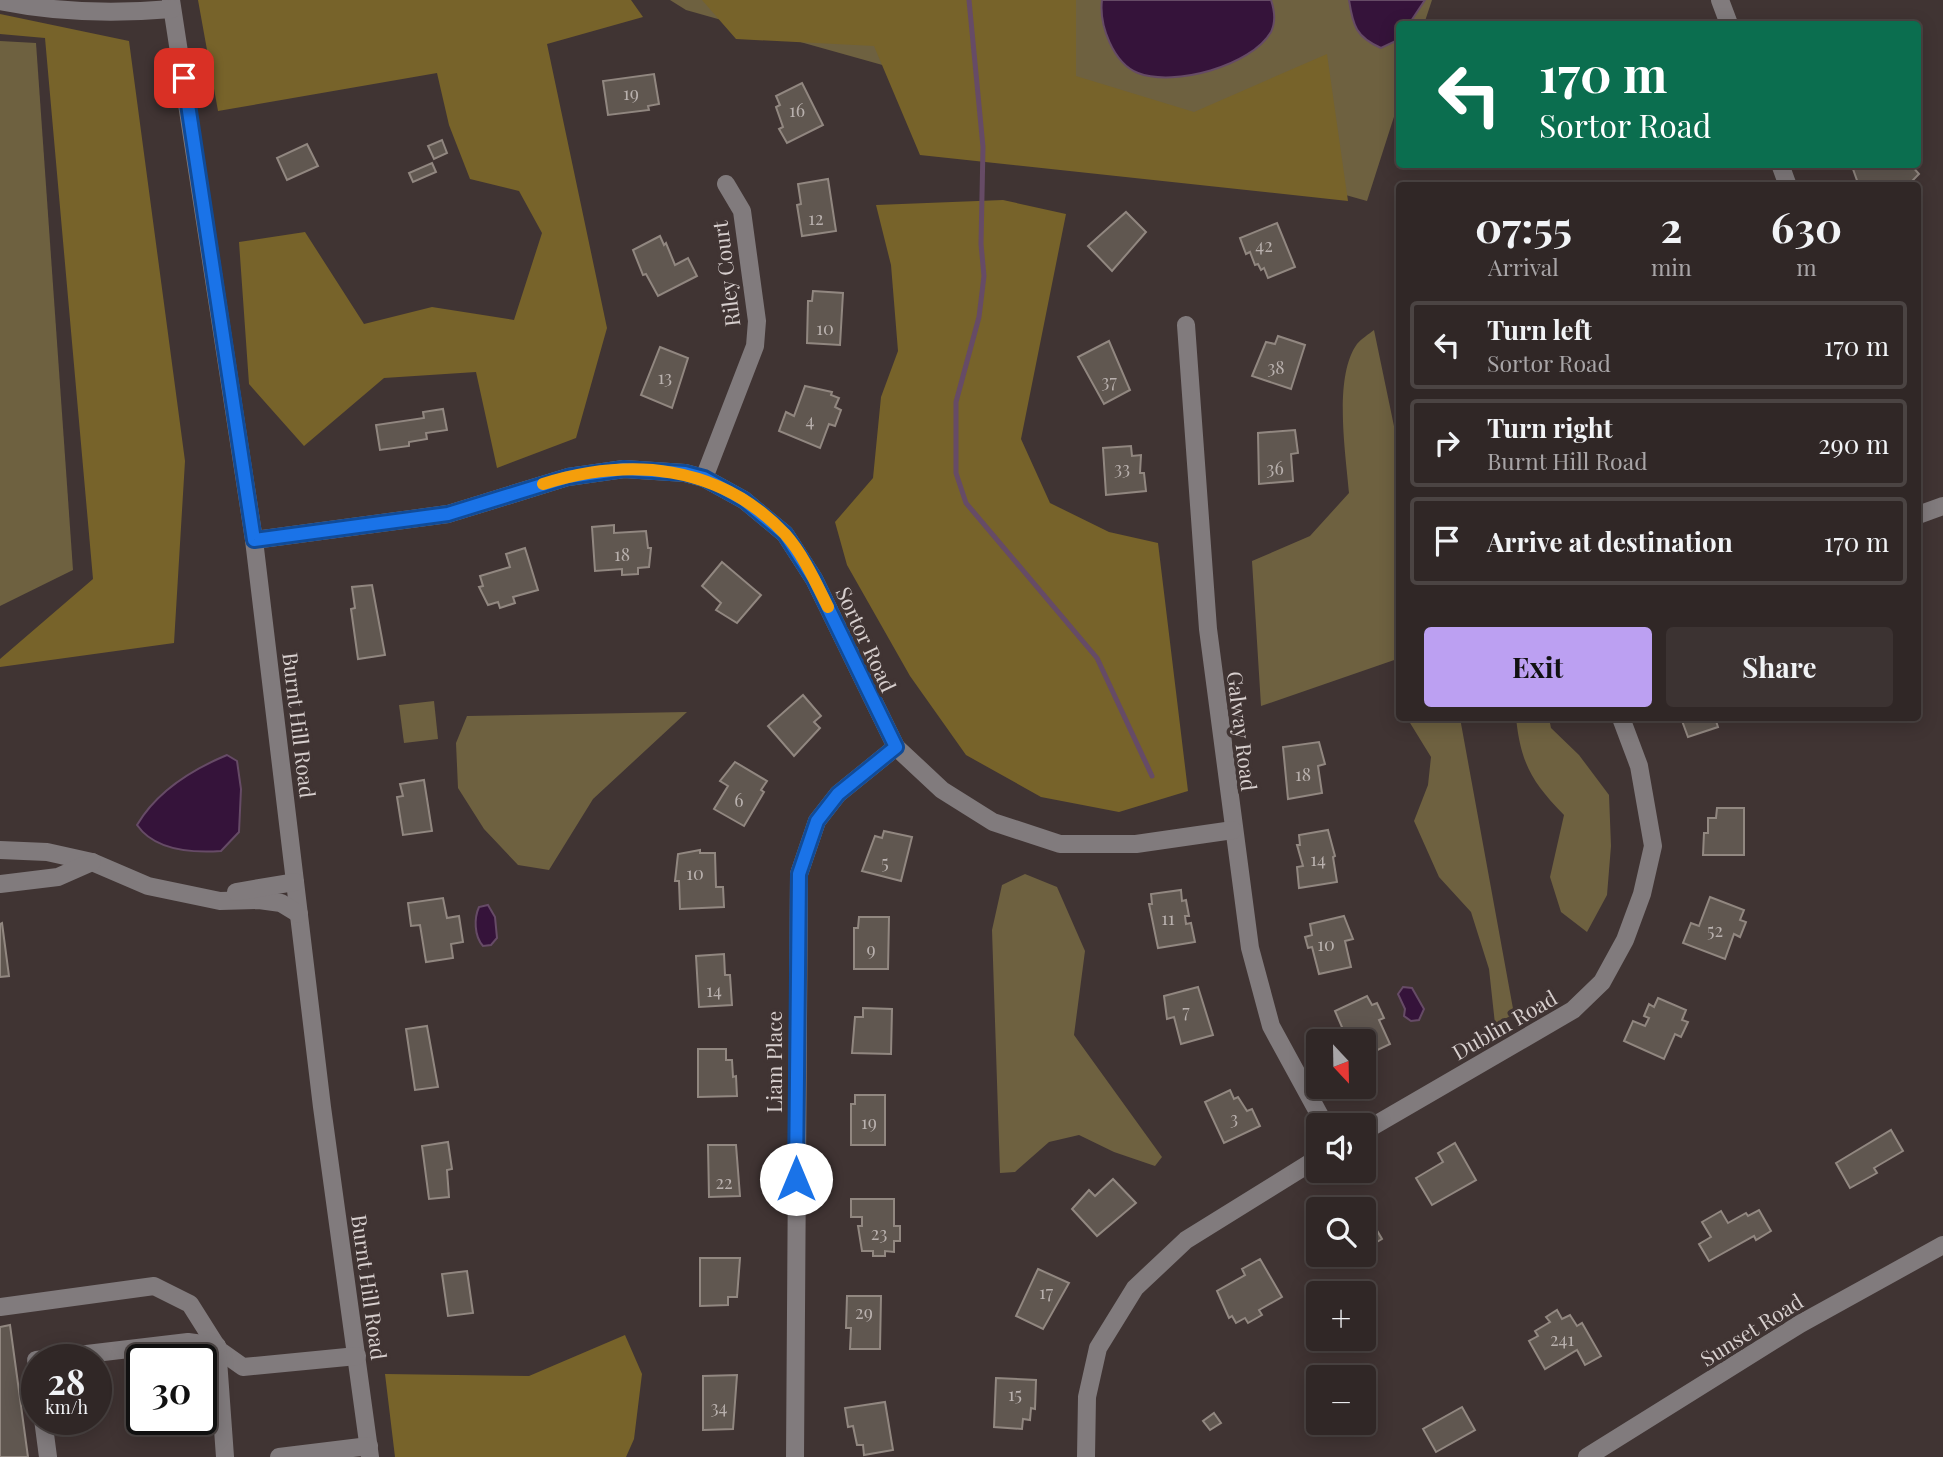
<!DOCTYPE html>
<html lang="en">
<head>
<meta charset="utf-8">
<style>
	body { margin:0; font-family:"Playfair Display",serif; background:#3c3332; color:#f1f3f6; height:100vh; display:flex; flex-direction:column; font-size:26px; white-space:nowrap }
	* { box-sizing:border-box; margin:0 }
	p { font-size:23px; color:#a8a5a7 }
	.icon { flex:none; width:38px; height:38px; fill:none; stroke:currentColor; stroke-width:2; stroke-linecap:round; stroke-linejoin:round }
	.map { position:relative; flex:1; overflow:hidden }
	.side { position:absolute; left:1396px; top:182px; width:525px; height:539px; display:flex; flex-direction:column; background:#302726; border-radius:7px; box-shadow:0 4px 18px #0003,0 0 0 2px #4b4443 }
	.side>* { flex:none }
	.guide { position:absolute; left:1396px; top:21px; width:525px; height:147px; border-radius:7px; box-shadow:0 4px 18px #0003,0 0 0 2px #4b4443; background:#0b6e4f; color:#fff; overflow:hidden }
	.needle { width:46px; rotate:158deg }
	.controls { position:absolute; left:1306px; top:1029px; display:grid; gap:14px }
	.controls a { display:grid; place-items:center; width:70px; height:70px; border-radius:7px; background:#302726; box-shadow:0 4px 18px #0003,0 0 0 2px #4b4443; font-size:35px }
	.speed { position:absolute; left:21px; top:1344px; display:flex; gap:14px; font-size:35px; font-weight:700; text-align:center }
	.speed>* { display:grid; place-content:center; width:91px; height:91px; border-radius:50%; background:#302726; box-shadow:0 4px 18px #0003,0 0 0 2px #4b4443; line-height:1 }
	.speed small { font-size:18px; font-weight:400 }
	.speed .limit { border:4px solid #111; border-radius:10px; background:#fff; color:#111 }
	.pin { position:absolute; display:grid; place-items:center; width:60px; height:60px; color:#fff; margin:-30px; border-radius:14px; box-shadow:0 4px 10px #0006 }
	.me { position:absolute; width:77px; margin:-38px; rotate:0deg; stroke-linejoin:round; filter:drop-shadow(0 0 5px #0008) }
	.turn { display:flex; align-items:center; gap:24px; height:147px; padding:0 28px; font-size:32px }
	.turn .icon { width:91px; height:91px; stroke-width:2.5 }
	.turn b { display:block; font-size:49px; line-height:60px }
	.eta { display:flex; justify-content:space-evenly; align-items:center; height:119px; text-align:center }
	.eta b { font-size:42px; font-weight:700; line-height:49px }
	.cta { display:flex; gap:14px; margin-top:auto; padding:14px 28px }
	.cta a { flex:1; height:80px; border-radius:7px; background:#bca0f2; color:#111; font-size:28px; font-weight:700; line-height:80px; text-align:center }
	.cta a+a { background:#3c3332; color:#f1f3f6 }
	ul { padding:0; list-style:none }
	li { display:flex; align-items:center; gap:21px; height:88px; margin:0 14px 10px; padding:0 14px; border:4px solid #4b4443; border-radius:7px }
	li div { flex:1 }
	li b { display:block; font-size:26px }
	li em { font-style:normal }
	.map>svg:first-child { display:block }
</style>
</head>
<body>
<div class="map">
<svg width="1943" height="1457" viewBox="0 0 1943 1457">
	<rect width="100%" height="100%" fill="#403433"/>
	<g fill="#6e6140">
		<path d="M670,0H1432L1424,24H1400V98L1367,201L686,10Z"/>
		<path d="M0,41L36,43L73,570L0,606Z"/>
		<path d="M1374,330L1400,455V658L1261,706L1252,561L1310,536L1349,493C1346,455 1333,377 1357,344C1361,339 1369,334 1374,330Z"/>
		<path d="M434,701L438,739L404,743L399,705Z"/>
		<path d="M687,712L593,799L549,870L518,865L484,829L458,788L456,743L467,716Z"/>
		<path d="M1407,718H1460L1514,1014L1495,1024L1489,969L1471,912L1439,877L1414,821L1428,785L1431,757Z"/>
		<path d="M1516,718H1549L1551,728L1579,755L1609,795L1611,846L1607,895L1587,932L1561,912L1550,877L1564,815C1532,782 1521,764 1516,718Z"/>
		<path d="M1025,874L1057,887L1085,951L1074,1035L1162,1157L1155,1166L1114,1152L1079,1135L1049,1142L1015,1172L1000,1173L992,930L1002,885Z"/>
	</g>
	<g fill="#77632a">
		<path d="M198,0H631L643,17L547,44L607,328L576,438L497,468L476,372L384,378L304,446L249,384L239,242L305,232L364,324L432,307L514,320L542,233L519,191L470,179L449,125L437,73L218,111Z"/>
		<path d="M702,0H1076V76L1194,112L1327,54L1348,201L920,155L874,46L736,39Z"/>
		<path d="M0,14L129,41L185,461L174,643L0,667V659L93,579L45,38L0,34Z"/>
		<path d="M1003,200L1066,214L1021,439L1050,503L1109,532L1158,543L1188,791L1119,812L1041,797L966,755L910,676L847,565L835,522L873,478L881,397L898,351L891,265L876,205Z"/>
		<path d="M625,1335L642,1374L634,1439L626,1457H395L385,1374L529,1376Z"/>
	</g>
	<g fill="#35133a" stroke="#664b66" stroke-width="2">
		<path d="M1102,0H1271C1274,9 1276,22 1271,32C1251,66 1174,87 1138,73C1113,63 1099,25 1102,0Z"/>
		<path d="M1349,0H1425L1409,24H1400V39L1381,48C1356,37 1353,26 1349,0Z"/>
		<path d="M227,755L237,761L241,789L239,832L221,851C192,853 155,851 137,825C157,791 191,770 227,755Z"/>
		<path d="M488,905L495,917L497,938L491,945L483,946C474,936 474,918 479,907Z"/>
		<path d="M1403,987L1412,988L1424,1009L1419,1020L1411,1021L1404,1016L1405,1009L1398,994Z"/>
	</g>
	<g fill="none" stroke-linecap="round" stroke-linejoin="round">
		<path stroke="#664b66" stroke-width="5" d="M969,0L983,147L981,244L984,276L979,317L956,402V473L966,503L1097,658L1152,776"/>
	</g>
	<g fill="#605750" stroke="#918780" stroke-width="2">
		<path d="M654,74L659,104L648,106L649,110L608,115L603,81Z"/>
		<path d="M802,83L823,125L787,143L779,129L783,127L776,107L780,105L776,96Z"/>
		<path d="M442,140L447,153L434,159L428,146Z"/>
		<path d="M307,144L318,166L287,180L277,158Z"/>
		<path d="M432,163L436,172L413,182L409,173Z"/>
		<path d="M1866,164H1903L1904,168L1912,166L1919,174L1913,180L1915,186H1878L1876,182L1859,186L1853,169Z"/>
		<path d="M828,179L836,231L802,236L797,205L801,204L798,184Z"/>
		<path d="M1126,212L1146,232L1112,271L1088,246Z"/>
		<path d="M1277,223L1295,267L1268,278L1264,268L1261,270L1258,264L1255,265L1250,252L1246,254L1240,238Z"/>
		<path d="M660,236L664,245L666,243L675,265L688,258L697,276L658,296L646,274L643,275L633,250Z"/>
		<path d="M813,291L843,293L840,345L807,343L808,301H812Z"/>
		<path d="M1278,336L1305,345L1291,389L1252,376L1266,342L1275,344Z"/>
		<path d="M1109,341L1130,390L1104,404L1078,357Z"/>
		<path d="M660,347L688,358L672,408L641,395Z"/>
		<path d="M805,386L832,392L831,395L839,398L835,407L841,410L835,426L829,424L820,448L779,431L786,412L794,416Z"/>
		<path d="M443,409L447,430L426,433L427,439L409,442V446L380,450L376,425L424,418L423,412Z"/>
		<path d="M1295,430L1298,453L1291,454L1293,481L1259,484L1258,433Z"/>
		<path d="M1131,446L1132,456L1141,455L1140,473H1144L1146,491L1106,495L1103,448Z"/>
		<path d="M614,525V533L646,531L648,548H651L649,567L638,568V574L622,575V569L595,571L592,527Z"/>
		<path d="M525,548L538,590L513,597L515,603L500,608L498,602L488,605L479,587L483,586L480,576L510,567L506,554Z"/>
		<path d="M722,562L761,595L737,623L716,610L721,603L702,586Z"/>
		<path d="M372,585L385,655L358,659L351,609L355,608L352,587Z"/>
		<path d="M803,695L821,716L814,722L820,728L794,756L768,726Z"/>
		<path d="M1681,718H1715L1718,727L1688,737Z"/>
		<path d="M1319,742L1325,764L1318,766L1322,793L1288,799L1283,747Z"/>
		<path d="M735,762L767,781L761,790L764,792L744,826L714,809L728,786L720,781Z"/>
		<path d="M424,780L432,831L403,835L397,797L403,796L400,784Z"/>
		<path d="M1717,808H1744V855H1703L1704,833H1708V818H1716Z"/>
		<path d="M1328,830L1335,856L1333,857L1337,882L1299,888L1297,867L1303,866L1297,845H1300L1299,835Z"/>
		<path d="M884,831L912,837L901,881L862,871L875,836L882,838Z"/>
		<path d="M700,850V853H715L716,887H723L724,907L680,909L679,881H675L678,854Z"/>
		<path d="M1181,890L1182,901L1186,900L1189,916H1185L1186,924L1191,923L1195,942L1158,948L1149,904H1152L1151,894Z"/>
		<path d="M1710,897L1744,910L1740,920L1746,922L1740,937L1734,934L1725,959L1683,943L1691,923L1699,926Z"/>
		<path d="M443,898L447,918L459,916L463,942L451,944L453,958L426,962L420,925L411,926L408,903Z"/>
		<path d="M1344,916L1353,939L1345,941L1351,967L1319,974L1312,947L1308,948L1305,937L1312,935L1310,924Z"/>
		<path d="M859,917H889L888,969H854V928H858Z"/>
		<path d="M2,923L9,976L0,977V924Z"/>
		<path d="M724,954L725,975H730L732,1005L699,1007L696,956Z"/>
		<path d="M1198,987L1213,1035L1181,1044L1174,1017L1167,1019L1164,996Z"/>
		<path d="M1367,996L1372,1005L1377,1003L1384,1018L1379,1020L1390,1044L1363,1057V1041H1348L1335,1011Z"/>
		<path d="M1658,998L1686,1010L1682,1020L1688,1022L1681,1037L1675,1034L1664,1059L1624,1041L1633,1021L1645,1026L1649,1018L1644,1016L1649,1004L1654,1007Z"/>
		<path d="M863,1008L892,1009L891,1054L852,1053L855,1017H863Z"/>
		<path d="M427,1026L438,1087L415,1090L406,1029Z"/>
		<path d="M698,1049H726V1060H732L733,1077L736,1076L737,1096L698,1097Z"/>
		<path d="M1230,1090L1234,1099L1238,1097L1247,1111L1252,1109L1260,1126L1224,1143L1205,1102Z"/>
		<path d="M855,1095H885V1145H851V1104H855Z"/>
		<path d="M1891,1130L1903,1151L1874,1168L1877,1173L1850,1188L1836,1163Z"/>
		<path d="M448,1142L452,1169L447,1170L449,1197L429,1199L422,1146Z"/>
		<path d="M1455,1143L1476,1180L1432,1205L1416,1178L1443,1162L1438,1153Z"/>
		<path d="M708,1145H736L740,1196L709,1197Z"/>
		<path d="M1113,1179L1136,1203L1097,1236L1072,1209L1089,1190L1095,1196Z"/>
		<path d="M851,1199H894V1226H900V1241H894V1252L885,1251V1256H873V1251H862L858,1226H862V1217H851Z"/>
		<path d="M1359,1200L1382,1239L1363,1250V1209H1343Z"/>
		<path d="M1759,1210L1771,1231L1756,1240L1754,1236L1709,1261L1699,1244L1711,1237L1702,1222L1721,1211L1728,1223L1746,1213L1748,1216Z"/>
		<path d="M1325,1255H1360L1362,1258L1348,1266L1345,1261L1336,1266Z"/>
		<path d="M700,1258H740L737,1297H728V1305L700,1306Z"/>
		<path d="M1260,1259L1282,1297L1259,1310L1262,1315L1248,1323L1245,1318L1236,1323L1232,1316L1229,1318L1217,1291L1245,1275L1242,1269Z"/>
		<path d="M1038,1269L1069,1283L1043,1329L1016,1316Z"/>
		<path d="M467,1271L473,1313L448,1316L442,1274Z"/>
		<path d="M847,1296H881L880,1349H850L851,1328H846Z"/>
		<path d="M1557,1310L1562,1319L1570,1315L1577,1326L1582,1323L1601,1356L1585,1365L1577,1350L1545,1369L1529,1341L1538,1336L1535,1331L1550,1322L1546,1317Z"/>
		<path d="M10,1325L28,1457H0V1327Z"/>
		<path d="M737,1375L733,1429L703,1430V1376Z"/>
		<path d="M996,1378L1036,1380L1035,1409L1031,1408L1030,1420L1023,1419L1022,1429L994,1427Z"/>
		<path d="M885,1402L893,1450L864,1455L863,1445H857L853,1426L848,1427L845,1408Z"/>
		<path d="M1462,1407L1475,1430L1436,1452L1423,1429Z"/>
		<path d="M1214,1413L1221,1423L1210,1430L1203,1421Z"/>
	</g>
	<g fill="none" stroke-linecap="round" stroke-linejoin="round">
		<g stroke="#817b7d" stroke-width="18">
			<path d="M171,0L254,540L322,1107L370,1457"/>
			<path d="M1720,0L1729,24"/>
			<path d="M0,1C58,13 113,14 172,9"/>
			<path d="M1780,164L1788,186"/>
			<path d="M1186,325L1208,629L1250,948L1271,1026L1325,1125"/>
			<path d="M704,478L755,346L757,321L742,211L726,184"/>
			<path d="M1918,515L1943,506"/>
			<path d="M254,540L448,514L568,477L624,469L685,473L704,478L744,500L785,534L814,579L896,747L942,790L993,822L1060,844H1136L1233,830"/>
			<path d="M0,850L47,852L92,862L148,886L220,901L259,900L281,903L299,914"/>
			<path d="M0,884L58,877L92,862"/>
			<path d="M236,892L295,882"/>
			<path d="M1363,1132L1573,1010L1602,982L1625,940L1642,894L1653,846L1639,766L1621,718"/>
			<path d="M0,1307L154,1286L190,1304L219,1350L243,1367L357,1356"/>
			<path d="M217,1346L225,1457"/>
			<path d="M37,1365L36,1360L188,1342L217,1346"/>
			<path d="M43,1419L48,1457"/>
			<path d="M279,1457L369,1446"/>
			<path d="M795,1457L799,874L817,821L838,794L896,747"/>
			<path d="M1086,1457L1087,1397L1098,1348L1135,1288L1186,1240L1318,1158"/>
			<path d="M1587,1457L1800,1324L1943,1245"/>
		</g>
	</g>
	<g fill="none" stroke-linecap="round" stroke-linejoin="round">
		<defs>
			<path id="route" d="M184,78L254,540L448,514L568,477L624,469L685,473L704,478L744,500L785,534L814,579L896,747L838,794L817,821L799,874L796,1179"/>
		</defs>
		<use href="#route" stroke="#114b97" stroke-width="18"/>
		<use href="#route" stroke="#1a73e8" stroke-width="12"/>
		<path stroke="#f59e0b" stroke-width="12" d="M543,484C630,457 719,464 785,534C803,554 816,583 828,607"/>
	</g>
	<g text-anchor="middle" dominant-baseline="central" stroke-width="7" stroke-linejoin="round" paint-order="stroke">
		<g font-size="18" fill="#b9b1ae">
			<text x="631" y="93">19</text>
			<text x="797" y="110">16</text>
			<text x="816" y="218">12</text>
			<text x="1264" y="245">42</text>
			<text x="825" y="328">10</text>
			<text x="1276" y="367">38</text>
			<text x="665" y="377">13</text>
			<text x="1109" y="381">37</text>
			<text x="810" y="420">4</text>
			<text x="1122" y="468">33</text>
			<text x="1275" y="468">36</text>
			<text x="622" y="554">18</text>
			<text x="1303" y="774">18</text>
			<text x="739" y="800">6</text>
			<text x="1318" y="859">14</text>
			<text x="885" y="862">5</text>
			<text x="695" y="873">10</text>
			<text x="1168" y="918">11</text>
			<text x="1715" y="930">52</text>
			<text x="1326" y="944">10</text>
			<text x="871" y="949">9</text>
			<text x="714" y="990">14</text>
			<text x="1186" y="1011">7</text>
			<text x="1234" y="1118">3</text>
			<text x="869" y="1122">19</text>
			<text x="724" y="1182">22</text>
			<text x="879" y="1233">23</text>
			<text x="1046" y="1292">17</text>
			<text x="864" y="1312">29</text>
			<text x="1562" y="1339">241</text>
			<text x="1015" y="1394">15</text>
			<text x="719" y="1407">34</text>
		</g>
		<g font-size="21" fill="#d7cfce" stroke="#403433">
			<text transform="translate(725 274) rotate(-97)">Riley Court</text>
			<text transform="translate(867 639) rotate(65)">Sortor Road</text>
			<text transform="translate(300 725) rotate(83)">Burnt Hill Road</text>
			<text transform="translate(1243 731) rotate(83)">Galway Road</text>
			<text transform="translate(1504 1024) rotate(-30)">Dublin Road</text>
			<text transform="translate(773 1062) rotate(-90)">Liam Place</text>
			<text transform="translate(370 1287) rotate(82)">Burnt Hill Road</text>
			<text transform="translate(1751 1329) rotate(-32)">Sunset Road</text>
		</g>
	</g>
</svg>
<div class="controls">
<a><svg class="needle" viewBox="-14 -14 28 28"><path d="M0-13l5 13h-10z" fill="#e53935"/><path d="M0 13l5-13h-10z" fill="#a8a5a7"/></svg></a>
<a><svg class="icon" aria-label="sound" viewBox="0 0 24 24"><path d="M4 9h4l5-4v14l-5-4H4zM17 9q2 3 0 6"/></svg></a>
<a><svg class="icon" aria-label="search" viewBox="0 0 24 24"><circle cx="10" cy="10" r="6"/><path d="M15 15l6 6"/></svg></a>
<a>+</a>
<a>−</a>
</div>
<div class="speed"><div>28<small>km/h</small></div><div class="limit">30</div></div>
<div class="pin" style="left:184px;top:78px;background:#d93025"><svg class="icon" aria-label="arrive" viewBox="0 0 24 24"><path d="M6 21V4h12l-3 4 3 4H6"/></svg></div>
<svg class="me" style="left:796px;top:1179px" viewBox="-20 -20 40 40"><circle r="19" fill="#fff"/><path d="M0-13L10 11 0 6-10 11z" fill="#1a73e8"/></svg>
<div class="guide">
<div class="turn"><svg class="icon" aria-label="left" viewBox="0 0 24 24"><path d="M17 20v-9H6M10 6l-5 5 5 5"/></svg><div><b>170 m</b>Sortor Road</div></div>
</div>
<section class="side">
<div class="eta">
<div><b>07:55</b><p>Arrival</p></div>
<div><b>2</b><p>min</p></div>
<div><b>630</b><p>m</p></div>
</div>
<ul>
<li><svg class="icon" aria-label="left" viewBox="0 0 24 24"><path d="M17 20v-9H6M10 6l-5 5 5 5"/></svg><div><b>Turn left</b><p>Sortor Road</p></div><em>170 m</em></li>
<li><svg class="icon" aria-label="right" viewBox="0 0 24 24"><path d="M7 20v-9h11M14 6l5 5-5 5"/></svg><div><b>Turn right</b><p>Burnt Hill Road</p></div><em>290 m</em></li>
<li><svg class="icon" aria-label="arrive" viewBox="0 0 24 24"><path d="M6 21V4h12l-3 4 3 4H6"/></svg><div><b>Arrive at destination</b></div><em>170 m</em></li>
</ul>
<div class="cta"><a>Exit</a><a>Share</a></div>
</section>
</div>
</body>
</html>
